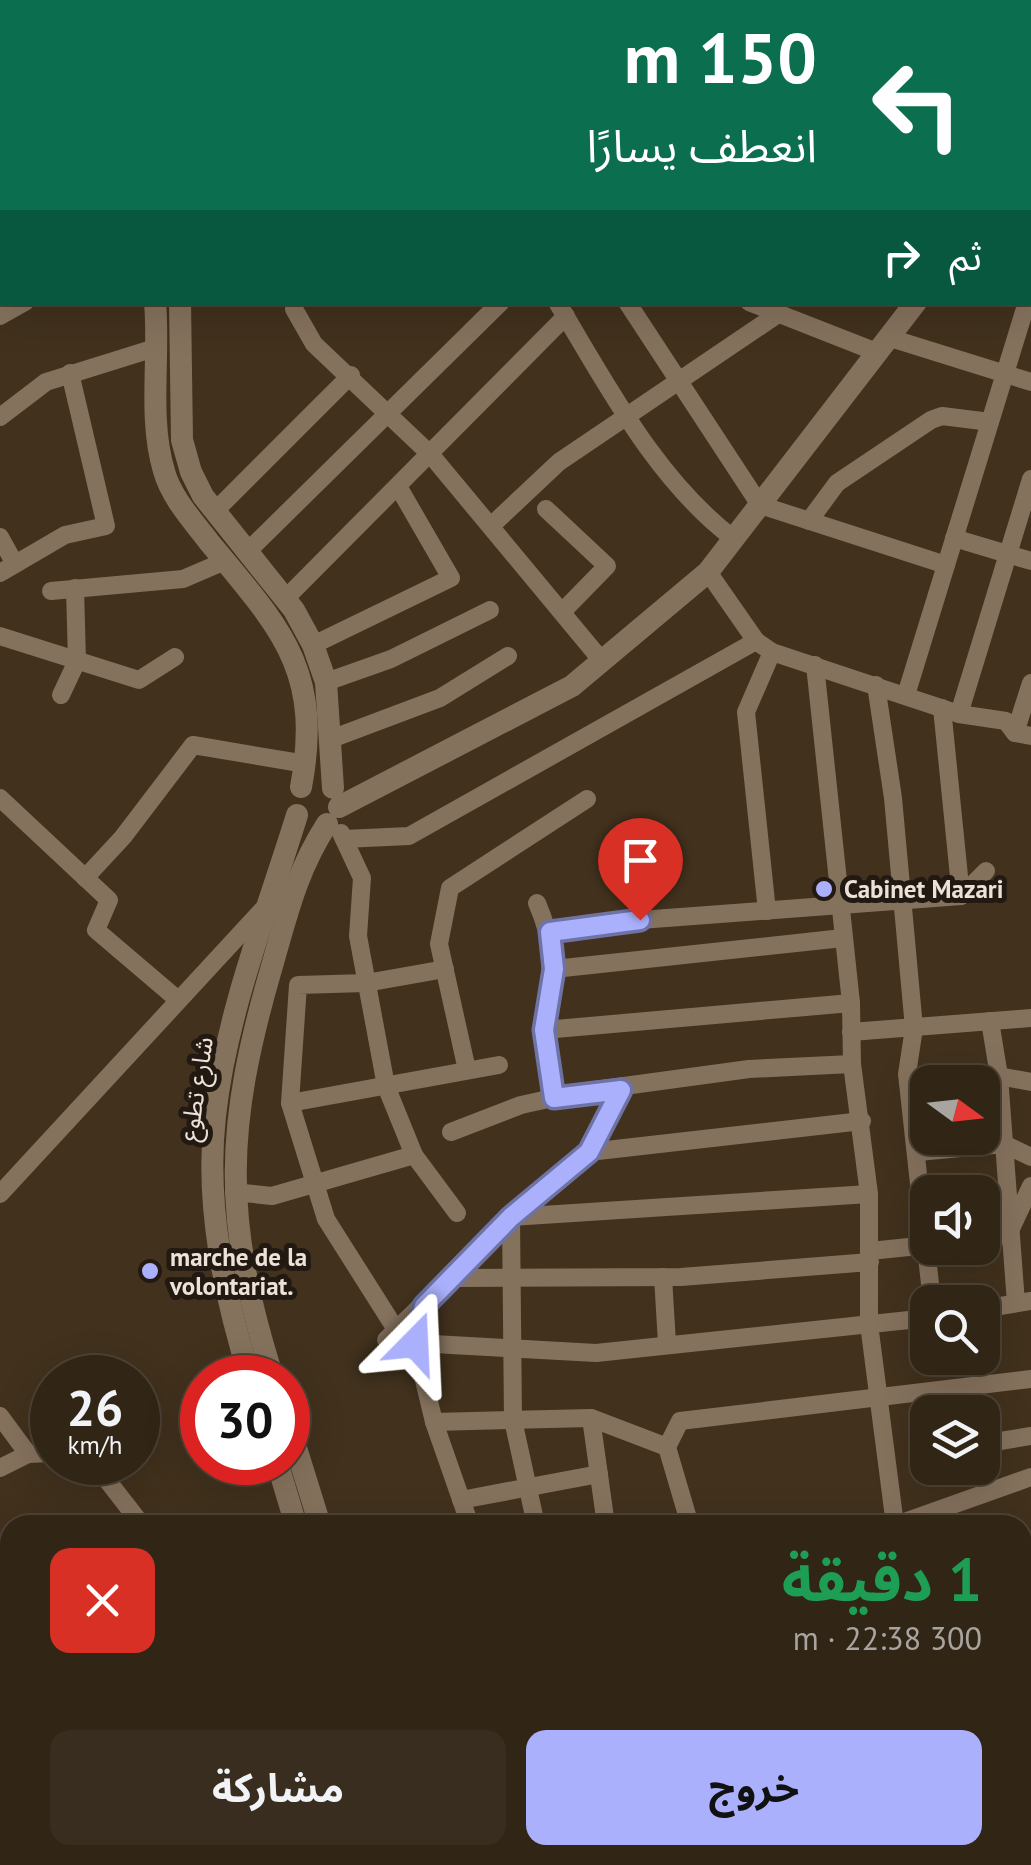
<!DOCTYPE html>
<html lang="ar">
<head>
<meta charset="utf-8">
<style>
	body { margin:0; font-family:"PT Sans","Noto Sans Arabic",sans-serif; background:#392d1f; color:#f1f3f6; direction:rtl; height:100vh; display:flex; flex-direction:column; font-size:38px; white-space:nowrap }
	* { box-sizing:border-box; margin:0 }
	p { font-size:32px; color:#a8a5a1 }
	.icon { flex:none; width:55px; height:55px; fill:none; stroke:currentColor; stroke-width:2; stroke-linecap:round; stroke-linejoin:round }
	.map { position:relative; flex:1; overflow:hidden; direction:ltr }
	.panel { position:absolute; left:0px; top:1515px; width:1032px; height:350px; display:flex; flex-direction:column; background:#312516; border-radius:30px 30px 0 0; box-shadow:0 10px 40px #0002,0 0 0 2px #4c4235; direction:rtl }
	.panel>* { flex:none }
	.guide { position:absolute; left:0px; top:0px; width:1032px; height:305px; box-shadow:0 10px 40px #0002,0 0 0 2px #4c4235; direction:rtl; background:#0b6e4f; color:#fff; overflow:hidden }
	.needle { width:65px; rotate:105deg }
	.controls { position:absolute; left:910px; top:1065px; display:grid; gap:20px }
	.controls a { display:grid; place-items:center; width:90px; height:90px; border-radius:20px; background:#312516; box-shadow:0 10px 40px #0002,0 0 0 2px #4c4235; font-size:50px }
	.speed { position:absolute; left:30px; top:1355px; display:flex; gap:20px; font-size:50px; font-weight:700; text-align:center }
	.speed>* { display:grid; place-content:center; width:130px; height:130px; border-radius:50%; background:#312516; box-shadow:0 10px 40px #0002,0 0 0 2px #4c4235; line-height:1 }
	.speed small { font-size:25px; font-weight:400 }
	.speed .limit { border:15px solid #d22; background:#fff; color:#111 }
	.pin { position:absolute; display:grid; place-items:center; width:85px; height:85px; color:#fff; margin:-102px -42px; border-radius:50% 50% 50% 0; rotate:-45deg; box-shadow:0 0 10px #0007 }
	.pin .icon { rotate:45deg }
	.me { position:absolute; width:110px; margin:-55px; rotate:21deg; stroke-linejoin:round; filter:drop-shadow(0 0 8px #0008) }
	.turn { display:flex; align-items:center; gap:35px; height:210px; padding:0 50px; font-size:45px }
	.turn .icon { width:130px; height:130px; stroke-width:2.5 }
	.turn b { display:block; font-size:70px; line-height:85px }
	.then { display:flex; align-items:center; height:95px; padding:0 50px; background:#0003; gap:20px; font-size:38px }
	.round { display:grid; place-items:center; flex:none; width:105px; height:105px; border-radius:20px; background:#392d1f }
	.head { display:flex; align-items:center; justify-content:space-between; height:170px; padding:0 50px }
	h1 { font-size:60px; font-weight:700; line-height:75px; color:#1e9e55 }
	.primary-button { display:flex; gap:20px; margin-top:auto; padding:20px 50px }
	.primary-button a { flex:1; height:115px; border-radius:20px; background:#aab0fc; color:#111; font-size:40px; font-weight:700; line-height:115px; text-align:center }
	.primary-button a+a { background:#392d1f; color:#f1f3f6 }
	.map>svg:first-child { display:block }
</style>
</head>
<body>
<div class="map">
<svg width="1031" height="1865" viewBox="0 0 1031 1865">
	<rect width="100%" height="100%" fill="#41311d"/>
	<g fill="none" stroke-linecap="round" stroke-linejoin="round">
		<g stroke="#85725d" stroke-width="18">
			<path d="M310,0L322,2"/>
			<path d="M519,0L525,2"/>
			<path d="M776,0L778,2"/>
			<path d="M357,2L359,0"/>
			<path d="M402,2L409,0"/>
			<path d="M484,2L486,0"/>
			<path d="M598,2L599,0"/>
			<path d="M0,8L2,9"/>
			<path d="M0,273L2,271"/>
			<path d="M557,302C607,385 656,480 734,539"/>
			<path d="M627,302L760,505L946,565"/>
			<path d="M749,302L879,353"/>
			<path d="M294,309L314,344L431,455L602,661"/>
			<path d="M0,316L25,302"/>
			<path d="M887,337L1031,382"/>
			<path d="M0,417L46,382L158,347"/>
			<path d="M546,509L607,566L563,611"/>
			<path d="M215,511L351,375"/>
			<path d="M809,521L837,483L931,420L942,416L990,422"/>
			<path d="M492,525L559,462L778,314"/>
			<path d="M0,537L15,564"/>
			<path d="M954,538L1031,561"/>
			<path d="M247,552L501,302"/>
			<path d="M708,572L756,641L772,652L959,714L1006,721L1015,733L1031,736"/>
			<path d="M0,573L65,535L106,526L70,373"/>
			<path d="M51,591L183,579L225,561"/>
			<path d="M285,599L566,316"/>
			<path d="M0,636L139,680L175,657"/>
			<path d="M313,645L451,578L399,488"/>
			<path d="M815,665L851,1003L852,1064L869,1194V1324L895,1525"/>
			<path d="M326,682L391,659L490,610"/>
			<path d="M876,685L893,798L914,1028L907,1074L932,1302"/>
			<path d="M61,695L77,661L75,588"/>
			<path d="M906,695L1027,302"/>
			<path d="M942,708L961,896"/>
			<path d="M959,714L1031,479"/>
			<path d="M1015,733L1031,683"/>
			<path d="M331,739L440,698L508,656"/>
			<path d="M0,798L109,900L96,930L177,999"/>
			<path d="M341,833L362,878L358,936L386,1086L414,1155L457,1213"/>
			<path d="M344,839L409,836L756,641"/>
			<path d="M85,878L123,837L193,745L306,764"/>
			<path d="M537,903C561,959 547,973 545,1027C544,1050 550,1076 554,1099"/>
			<path d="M767,911L746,712L772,652"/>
			<path d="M550,932L640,920L961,896L986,871"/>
			<path d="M445,969L366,983L298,985L290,1103L326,1219L395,1328L415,1343L596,1353L928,1318"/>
			<path d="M554,969L843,938"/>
			<path d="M990,1021L999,1076L1016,1303"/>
			<path d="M544,1030L851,1003"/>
			<path d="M851,1032L1031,1018"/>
			<path d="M467,1070L439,944L450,888L587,799"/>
			<path d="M999,1076L1031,1082"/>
			<path d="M290,1103L499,1065"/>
			<path d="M451,1132L521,1105L580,1092L749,1069L852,1064"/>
			<path d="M589,1152L862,1121"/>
			<path d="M918,1152L1004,1144L1031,1157"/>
			<path d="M234,1192L272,1196L414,1155"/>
			<path d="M0,1194L266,906"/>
			<path d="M982,1238L1008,1235L1031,1186"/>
			<path d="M870,1251L928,1245"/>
			<path d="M663,1277L667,1343"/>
			<path d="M454,1278L681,1277L870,1262"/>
			<path d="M424,1306L415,1343L434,1422L470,1525"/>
			<path d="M982,1309L1031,1301"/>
			<path d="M386,1340L511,1217L589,1152L621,1090"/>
			<path d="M0,1416L28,1454L52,1453"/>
			<path d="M591,1418L606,1525"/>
			<path d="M434,1422L591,1418L667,1447"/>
			<path d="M982,1444L1031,1436"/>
			<path d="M93,1462L142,1525"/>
			<path d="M0,1468L28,1454"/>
			<path d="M461,1500L599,1474"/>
			<path d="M536,1525L513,1420L511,1217L869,1194"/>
			<path d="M690,1525L667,1447L680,1421L1031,1379"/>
			<path d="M896,1525L1031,1477"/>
			<path d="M0,1638L10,1632"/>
			<path d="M0,1728L10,1748"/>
			<path d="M65,1855L68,1865"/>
			<path d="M520,1855L524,1865"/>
			<path d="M773,1855L776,1865"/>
		</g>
		<g stroke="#85725d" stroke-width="22">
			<path d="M0,132L2,133"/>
			<path d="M0,154L2,155"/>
			<path d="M1030,157L1031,156"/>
			<path d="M155,302C160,357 148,418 164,471C171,497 193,521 209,542C280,628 323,669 301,787"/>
			<path d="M180,302L182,440L191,472L203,496L294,610L313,645L326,682L333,788"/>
			<path d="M339,807L572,686L708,572L916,302"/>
			<path d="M250,1378C224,1294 205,1204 215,1116C226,1014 267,912 297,815"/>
			<path d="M273,1378C222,1217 225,1127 272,966C287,914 297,870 327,824"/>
			<path d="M288,1422L320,1525"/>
			<path d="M277,1462L296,1525"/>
			<path d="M1022,1584L1031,1572"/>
			<path d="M333,1855L338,1865"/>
			<path d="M147,1865L176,1855"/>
			<path d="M367,1865L377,1855"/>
		</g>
	</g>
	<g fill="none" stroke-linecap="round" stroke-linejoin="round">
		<defs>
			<path id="route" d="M415,1343L424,1306L511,1217L589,1152L621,1090L554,1098L544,1030L554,969L550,932L640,920"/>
		</defs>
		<use href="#route" stroke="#6e72a4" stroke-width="25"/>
		<use href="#route" stroke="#aab0fc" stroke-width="18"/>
	</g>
	<g fill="#aab0fc" stroke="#221a12" stroke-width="4">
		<circle cx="824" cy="889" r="10"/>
		<circle cx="150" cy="1271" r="10"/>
	</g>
	<g text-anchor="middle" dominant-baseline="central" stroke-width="10" stroke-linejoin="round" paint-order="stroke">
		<g font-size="25" font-weight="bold" fill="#ede2d7" stroke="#221a12" text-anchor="start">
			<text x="844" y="889">Cabinet Mazari</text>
			<text x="170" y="1257">marche de la<tspan x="170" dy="29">volontariat.</tspan></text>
		</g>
		<g font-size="25" fill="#ede2d7" stroke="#221a12">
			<text transform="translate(196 1089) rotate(-81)">شارع تطوع</text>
		</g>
	</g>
</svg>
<div class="controls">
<a><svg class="needle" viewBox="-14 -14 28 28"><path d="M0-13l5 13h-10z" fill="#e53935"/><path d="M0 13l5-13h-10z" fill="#a8a5a1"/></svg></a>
<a><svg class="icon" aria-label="sound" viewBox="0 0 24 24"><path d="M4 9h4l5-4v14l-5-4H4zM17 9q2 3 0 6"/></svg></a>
<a><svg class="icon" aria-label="search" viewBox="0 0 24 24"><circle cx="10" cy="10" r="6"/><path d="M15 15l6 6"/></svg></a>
<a><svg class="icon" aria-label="layers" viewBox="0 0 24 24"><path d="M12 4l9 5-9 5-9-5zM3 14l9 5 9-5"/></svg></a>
</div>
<div class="speed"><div>26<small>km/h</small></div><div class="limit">30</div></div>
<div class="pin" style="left:640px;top:920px;background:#d93025"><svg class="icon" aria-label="arrive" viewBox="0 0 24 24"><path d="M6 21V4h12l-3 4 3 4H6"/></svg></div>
<svg class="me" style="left:415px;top:1343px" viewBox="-20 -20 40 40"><path d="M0-17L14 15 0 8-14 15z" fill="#aab0fc" stroke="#fff" stroke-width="4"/></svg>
<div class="guide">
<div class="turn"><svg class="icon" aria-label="left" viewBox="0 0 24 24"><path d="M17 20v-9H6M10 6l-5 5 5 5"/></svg><div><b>150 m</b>انعطف يسارًا</div></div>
<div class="then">ثم<svg class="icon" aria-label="right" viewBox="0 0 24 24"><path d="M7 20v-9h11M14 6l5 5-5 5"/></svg></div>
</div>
<section class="panel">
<div class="head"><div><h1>1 دقيقة</h1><p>300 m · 22:38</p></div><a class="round" style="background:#d93025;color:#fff"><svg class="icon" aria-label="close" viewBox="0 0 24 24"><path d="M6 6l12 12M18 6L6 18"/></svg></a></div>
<div class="primary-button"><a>خروج</a><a>مشاركة</a></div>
</section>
</div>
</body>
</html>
